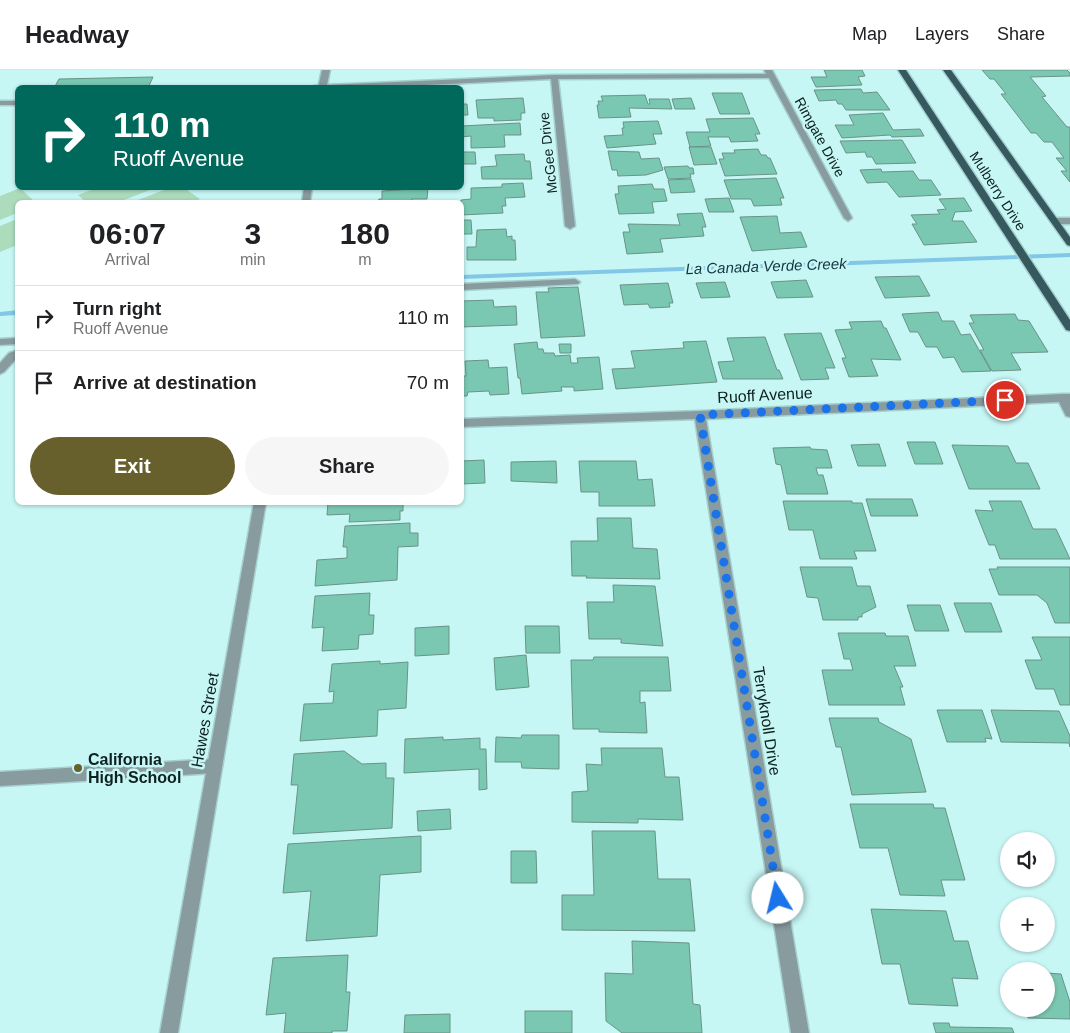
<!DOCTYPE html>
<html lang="en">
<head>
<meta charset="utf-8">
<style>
	body { margin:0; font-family:Helvetica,sans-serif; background:#f6f6f6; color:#202124; height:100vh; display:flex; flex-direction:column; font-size:19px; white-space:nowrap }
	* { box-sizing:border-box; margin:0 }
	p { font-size:16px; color:#757577 }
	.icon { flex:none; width:28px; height:28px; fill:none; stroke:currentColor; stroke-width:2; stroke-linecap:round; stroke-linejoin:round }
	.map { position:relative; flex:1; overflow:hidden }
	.drawer { position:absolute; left:15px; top:130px; width:449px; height:305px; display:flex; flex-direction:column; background:#fff; border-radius:8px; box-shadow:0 1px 4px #0004 }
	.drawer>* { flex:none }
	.guide { position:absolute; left:15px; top:15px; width:449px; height:105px; border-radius:8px; box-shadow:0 1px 4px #0004; background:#00695c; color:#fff; overflow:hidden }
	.buttons { position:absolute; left:1000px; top:762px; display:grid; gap:10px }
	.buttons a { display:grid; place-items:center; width:55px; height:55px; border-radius:50%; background:#fff; box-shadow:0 1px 4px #0004; font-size:25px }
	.pin { position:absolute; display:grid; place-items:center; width:42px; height:42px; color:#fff; margin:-21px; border:2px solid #fff; border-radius:50%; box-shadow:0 1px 5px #0007 }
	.me { position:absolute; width:55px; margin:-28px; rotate:351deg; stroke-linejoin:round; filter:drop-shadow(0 0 4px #0008) }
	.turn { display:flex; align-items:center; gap:18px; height:105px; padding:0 15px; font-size:22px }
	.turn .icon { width:65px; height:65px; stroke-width:2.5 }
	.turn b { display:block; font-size:35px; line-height:42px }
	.eta { display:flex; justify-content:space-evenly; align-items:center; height:85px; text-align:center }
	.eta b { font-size:30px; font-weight:800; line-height:35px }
	.action { display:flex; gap:10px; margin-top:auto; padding:10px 15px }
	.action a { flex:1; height:58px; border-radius:30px; background:#675f2c; color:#fff; font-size:20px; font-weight:800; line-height:58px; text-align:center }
	.action a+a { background:#f6f6f6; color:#202124 }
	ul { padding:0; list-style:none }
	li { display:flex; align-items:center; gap:15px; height:65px; padding:0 15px; border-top:1px solid #e0e0e0 }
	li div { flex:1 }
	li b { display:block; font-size:19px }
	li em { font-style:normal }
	header { display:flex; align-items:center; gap:30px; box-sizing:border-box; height:70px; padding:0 25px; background:#fff; border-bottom:1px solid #e0e0e0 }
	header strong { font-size:24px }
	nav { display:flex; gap:28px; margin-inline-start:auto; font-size:18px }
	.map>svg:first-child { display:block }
</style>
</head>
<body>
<header>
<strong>Headway</strong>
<nav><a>Map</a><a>Layers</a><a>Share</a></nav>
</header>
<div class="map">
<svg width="1070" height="963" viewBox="0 0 1070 963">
	<rect width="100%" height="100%" fill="#c7f7f5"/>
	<g fill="#addcbd">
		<path d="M20,118L35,132H18L17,143L0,150V126Z"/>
		<path d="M96,118H155L119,132H86L78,125Z"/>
		<path d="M169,118H184L200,129L193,132H133Z"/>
		<path d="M17,149V175L0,182V156Z"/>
	</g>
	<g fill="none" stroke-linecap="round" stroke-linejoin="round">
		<g fill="#82c7e8" fill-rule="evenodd">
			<path d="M1070,183V187L461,209V205Z"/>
			<path d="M18,240V245L0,246V242Z"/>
		</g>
	</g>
	<g fill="#7ac8b2" stroke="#6a9387">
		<path d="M824,0H862L865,6L858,7L862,15L816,17L811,7H827Z"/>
		<path d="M982,0H1067L1070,3V6L1030,7L1046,26L1042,27L1067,57H1070V112L1061,101H1067L1056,88H1064L1052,72H1044L1036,63H1031L1001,24H1006L994,9H990Z"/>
		<path d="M153,7L148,18H54L59,9Z"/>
		<path d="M861,19L863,23L877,22L890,40H846L842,34H838L836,30L819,31L814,20Z"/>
		<path d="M712,23H742L750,44H720Z"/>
		<path d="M645,25L648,34H650L649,29H669L672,39L629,38L631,47L599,48L597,35H599L598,31H603L601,26Z"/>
		<path d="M523,28L525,43H521V50L494,51V48H478L476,30Z"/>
		<path d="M691,28L695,39H675L672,29Z"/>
		<path d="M461,34H467L468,45H461Z"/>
		<path d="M883,43L893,60L920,59L924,66L892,67L890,65L842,68L835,55H854L849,45Z"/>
		<path d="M753,48L760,64H755L758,71L731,72L729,67H708L711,76L690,77L686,62H710L706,49Z"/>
		<path d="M658,51L662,64H653L656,74L607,78L604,66L623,65L622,58H624L623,52Z"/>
		<path d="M520,53L521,65H504L505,77L471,78V66L461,67V56Z"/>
		<path d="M902,70L916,93L876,94L872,87H867L865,82L846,83L840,71Z"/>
		<path d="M689,77H711L717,94L694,95Z"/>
		<path d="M758,79L761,85H766L768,88H770L777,104L725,106L719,89H724L722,83H735L734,80Z"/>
		<path d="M608,81L639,82L641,89L659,88L663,100L646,105L618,106L617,100H612Z"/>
		<path d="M461,82H475L476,94H461Z"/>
		<path d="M524,84L525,91H530L532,109H482L481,97L497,96L495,85Z"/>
		<path d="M688,96L689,98H693L694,104H690L691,108L668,109L664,97Z"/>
		<path d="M881,99L882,102L913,101L919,110H931L941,125L899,127L887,112L867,113L860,100Z"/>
		<path d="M776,108L784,128H780L782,135L754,136L751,129H731L724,110Z"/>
		<path d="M691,109L695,122L671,123L668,110Z"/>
		<path d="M523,113L525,127L505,128L506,136H502L503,143L461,145V130L471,129V118L502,117V114Z"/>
		<path d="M652,114L654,119H664L667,131L652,132L654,143L619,144L615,124H619L618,116Z"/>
		<path d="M428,118L427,129H412V132H378L379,129H382V121Z"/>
		<path d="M729,128L734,142H709L705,129Z"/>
		<path d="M964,128L972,141L955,142L952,151H963L977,172L924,175L912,154H917L911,145L940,144L937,140L946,139L939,129Z"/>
		<path d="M702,143L706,157H702L704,166L660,169L663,182L627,184L623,162H630L628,154L680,155L677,144Z"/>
		<path d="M777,146L780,163L801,162L807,177L752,181L740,147Z"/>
		<path d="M461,150H471L472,164H461Z"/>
		<path d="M506,159L507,167L512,166V170H515L516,190H467V177H476L477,160Z"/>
		<path d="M919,206L930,226L885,228L875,207Z"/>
		<path d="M806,210L813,227L777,228L771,212Z"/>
		<path d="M725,212L730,227L701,228L696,213Z"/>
		<path d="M668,213L673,233H669L670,237L650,238L648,234L624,235L620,215Z"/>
		<path d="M578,217L585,266L541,268L536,222H549L548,218Z"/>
		<path d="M493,230L494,237L516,236L517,255L461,257V231Z"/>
		<path d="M938,242L942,251H954L961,265L970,264L991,301L962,302L954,287L943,288L937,277H926L918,262H910L902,244Z"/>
		<path d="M1015,244L1018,250L1029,251L1048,282L1011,283L1021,300L992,301L980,280H984L969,253H974L970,245Z"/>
		<path d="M881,251L884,258H886L901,290L871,289L878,306L849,307L842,288H846L835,260L852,259L849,252Z"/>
		<path d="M821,263L835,298H825L829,309L801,310L784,264Z"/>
		<path d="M765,267L777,300H779L783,309H723L718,292L734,291L727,268Z"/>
		<path d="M706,271L717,312L616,319L612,299L635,298L631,281L684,278L683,272Z"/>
		<path d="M537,272L538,279H543L544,283H554L555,286L570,285L571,293H578L577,288L599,287L603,319L574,321V317H561L562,321L522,324L520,308H518L514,274Z"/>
		<path d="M559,274H571V283H560Z"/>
		<path d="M488,290L489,298L507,297L509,324L490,325L489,321L468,322L467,326H461V306H466L465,291Z"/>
		<path d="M907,372H935L943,394H915Z"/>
		<path d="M879,374L886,396H858L851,375Z"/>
		<path d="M952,375L1008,376L1016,393H1028L1040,419H969Z"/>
		<path d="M810,377L811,379L827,380L832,398H816L818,405H823L828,424H787L781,395L776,394L773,378Z"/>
		<path d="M484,390L485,413L461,414V391Z"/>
		<path d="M556,391L557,413L511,411V392Z"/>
		<path d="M579,391H636L638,410L652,409L655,436H599V422H581Z"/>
		<path d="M866,429H912L918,446H871Z"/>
		<path d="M783,431H852V433H862L876,481H854L857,489H820L813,460H789Z"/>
		<path d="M989,431H1021L1033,459H1056L1070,489H1000L995,475H989L975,440L993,441Z"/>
		<path d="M328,432H403V441H400V450L349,452L350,444L327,445Z"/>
		<path d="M597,448H631L633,478L657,479L660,509L586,508L587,506H572L571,471H598Z"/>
		<path d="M410,453V463H418V476L398,477L397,510L315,516L317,490L347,488V477H343L345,456Z"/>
		<path d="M800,497H852L857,516H870L876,537L862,544V547H858V550H823L818,528L807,527Z"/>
		<path d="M997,497H1070V553H1055L1047,533L1037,525H999L989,499H998Z"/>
		<path d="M613,515L655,516L663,576L621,573V569H589L587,532H614Z"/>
		<path d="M370,523L369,545H374L373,564L359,565L358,579L322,581L324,557L312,558L315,526Z"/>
		<path d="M954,533H991L1002,562H965Z"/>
		<path d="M907,535H940L949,561H915Z"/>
		<path d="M449,556V584L415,586V558Z"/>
		<path d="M525,556H559L560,583H526Z"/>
		<path d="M838,563H885L886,566H908L916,596H894L903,617H900L905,635H829L822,600H853L850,589H844Z"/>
		<path d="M1032,567H1070V635H1060L1054,619H1036L1025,590H1042Z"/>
		<path d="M526,585L529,617L496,620L494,588Z"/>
		<path d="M594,587H668L671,621H640V633L645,632L647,663L599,662V659H573L571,590H593Z"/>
		<path d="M380,591V594L408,592L406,638L378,640L377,666L300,671L304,634L333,633L334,621L329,622L332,594Z"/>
		<path d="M937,640H982L992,669L985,668L986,672H947Z"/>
		<path d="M991,640L1059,641L1070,666V677L1069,673L1001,672Z"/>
		<path d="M829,648H878L879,652L911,669L926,722L852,725L841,677H836Z"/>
		<path d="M522,665H559V699L522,698L521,692H495L496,667L521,668Z"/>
		<path d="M443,667V670L480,668V679H486L487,719L479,720V699L404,703L405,669Z"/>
		<path d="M601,678H662L665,707H679L683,750L638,749V753L572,752V722L588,721L586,694L602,695Z"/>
		<path d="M344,681L362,694L386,693V708H394L392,758L293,764L298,715H291L294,684Z"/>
		<path d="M850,734H933L934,738H945L965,810H941L945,826L900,825L888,778H860Z"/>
		<path d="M450,739L451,759L418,761L417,741Z"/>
		<path d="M592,761H655L658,809H690L695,861L562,860V825H594Z"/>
		<path d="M421,766V802L380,805L377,866L306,871L311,821L283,823L288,774Z"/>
		<path d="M511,781H536L537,813H511Z"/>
		<path d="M871,839L946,841L954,871H968L978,909L952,908L958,936L909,934L900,894H882Z"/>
		<path d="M632,871L689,873L693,934L700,935L702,963H622L606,951L605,903L633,904Z"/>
		<path d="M348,885L346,922H350L347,961H332V963H284L286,943L266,945L273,888Z"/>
		<path d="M1046,903L1061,904L1070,932V949L1028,948L1026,939H1046Z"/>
		<rect x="525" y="941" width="47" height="22"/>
		<path d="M450,944V963H404L405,945Z"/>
		<path d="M933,953H949L950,957L1012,958L1014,963H936Z"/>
	</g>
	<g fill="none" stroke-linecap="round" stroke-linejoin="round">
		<defs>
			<g id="lane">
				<path d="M322,15L325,18H300Z"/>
				<rect x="0" y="31" width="18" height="4"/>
				<path d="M1070,148V154H1055L1051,151L1055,148Z"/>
				<path d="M575,209L580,212L578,214L461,220V214Z"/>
				<path d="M18,268V274L0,275V269Z"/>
				<path d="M18,280V287L4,302L0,304V293L9,283Z"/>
				<path d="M215,689L220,691L222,696L220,701L215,703L0,716V702Z"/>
			</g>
			<g id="street">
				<path d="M322,0H330L327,15L554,5L766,4L764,0H772L852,148L848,151L844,148L769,8L558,9L575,156L570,159L565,156L551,9L363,18H318Z"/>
				<path d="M304,118H312L310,132H302Z"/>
				<path d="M1062,324H1070V347L1066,346L1059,332L706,349L809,963H791L695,349L461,357V349L700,341Z"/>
				<path d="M254,432H266L178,963H160Z"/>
			</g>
			<g id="primary">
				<path d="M898,0H906L1070,250V261L1066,260Z"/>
				<path d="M943,0H951L1070,167V176L1067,175Z"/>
			</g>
		</defs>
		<use href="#lane" stroke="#a6d0cf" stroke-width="3"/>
		<use href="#street" stroke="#a6d0cf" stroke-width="3"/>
		<use href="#primary" stroke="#a6d0cf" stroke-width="3"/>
		<use href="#lane" fill="#889b9f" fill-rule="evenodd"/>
		<use href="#street" fill="#889b9f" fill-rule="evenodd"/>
		<use href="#primary" fill="#36595f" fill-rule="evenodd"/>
	</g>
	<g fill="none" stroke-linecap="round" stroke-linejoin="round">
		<path stroke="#1a73e8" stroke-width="9" stroke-dasharray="0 16.2" d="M778,828L700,345L1005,330"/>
	</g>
	<circle fill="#675f2c" stroke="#c7f7f5" stroke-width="2" cx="78" cy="698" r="5"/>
	<g text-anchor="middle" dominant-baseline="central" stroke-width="5" stroke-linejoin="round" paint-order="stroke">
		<g font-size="14" fill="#0e2120" stroke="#c7f7f5">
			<text transform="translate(820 67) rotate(61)">Rimgate Drive</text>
			<text transform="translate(548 83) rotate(-96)">McGee Drive</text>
			<text transform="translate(998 121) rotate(57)">Mulberry Drive</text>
		</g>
		<g font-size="15" font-style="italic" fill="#143442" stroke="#c7f7f5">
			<text transform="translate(766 196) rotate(-2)">La Canada Verde Creek</text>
		</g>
		<g font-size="16" fill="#0e2120" stroke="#c7f7f5">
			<text transform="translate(765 325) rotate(-3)">Ruoff Avenue</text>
			<text transform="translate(205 650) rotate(-80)">Hawes Street</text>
			<text transform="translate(767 651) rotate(81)">Terryknoll Drive</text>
		</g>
		<g font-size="16" font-weight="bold" fill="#0e2120" stroke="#c7f7f5" text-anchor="start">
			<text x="88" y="689">California<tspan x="88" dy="18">High School</tspan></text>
		</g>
	</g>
</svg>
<div class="buttons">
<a><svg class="icon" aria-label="sound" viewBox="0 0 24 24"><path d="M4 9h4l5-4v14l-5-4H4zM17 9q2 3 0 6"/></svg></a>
<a>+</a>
<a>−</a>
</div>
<div class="pin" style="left:1005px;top:330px;background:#d93025"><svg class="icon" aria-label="arrive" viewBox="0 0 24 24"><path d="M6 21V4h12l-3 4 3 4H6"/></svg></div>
<svg class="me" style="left:778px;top:828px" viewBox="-20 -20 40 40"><circle r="19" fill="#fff"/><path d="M0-13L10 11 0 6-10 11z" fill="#1a73e8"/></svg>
<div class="guide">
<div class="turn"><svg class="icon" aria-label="right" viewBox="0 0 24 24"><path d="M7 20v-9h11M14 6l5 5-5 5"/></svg><div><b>110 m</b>Ruoff Avenue</div></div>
</div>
<section class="drawer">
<div class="eta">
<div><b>06:07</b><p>Arrival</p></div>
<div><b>3</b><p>min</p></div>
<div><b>180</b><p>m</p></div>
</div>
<ul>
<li><svg class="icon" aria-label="right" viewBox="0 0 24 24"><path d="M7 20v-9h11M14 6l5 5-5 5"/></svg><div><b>Turn right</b><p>Ruoff Avenue</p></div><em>110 m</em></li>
<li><svg class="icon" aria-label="arrive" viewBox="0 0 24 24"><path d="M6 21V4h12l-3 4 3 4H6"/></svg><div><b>Arrive at destination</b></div><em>70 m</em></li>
</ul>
<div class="action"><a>Exit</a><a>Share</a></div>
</section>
</div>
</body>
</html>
